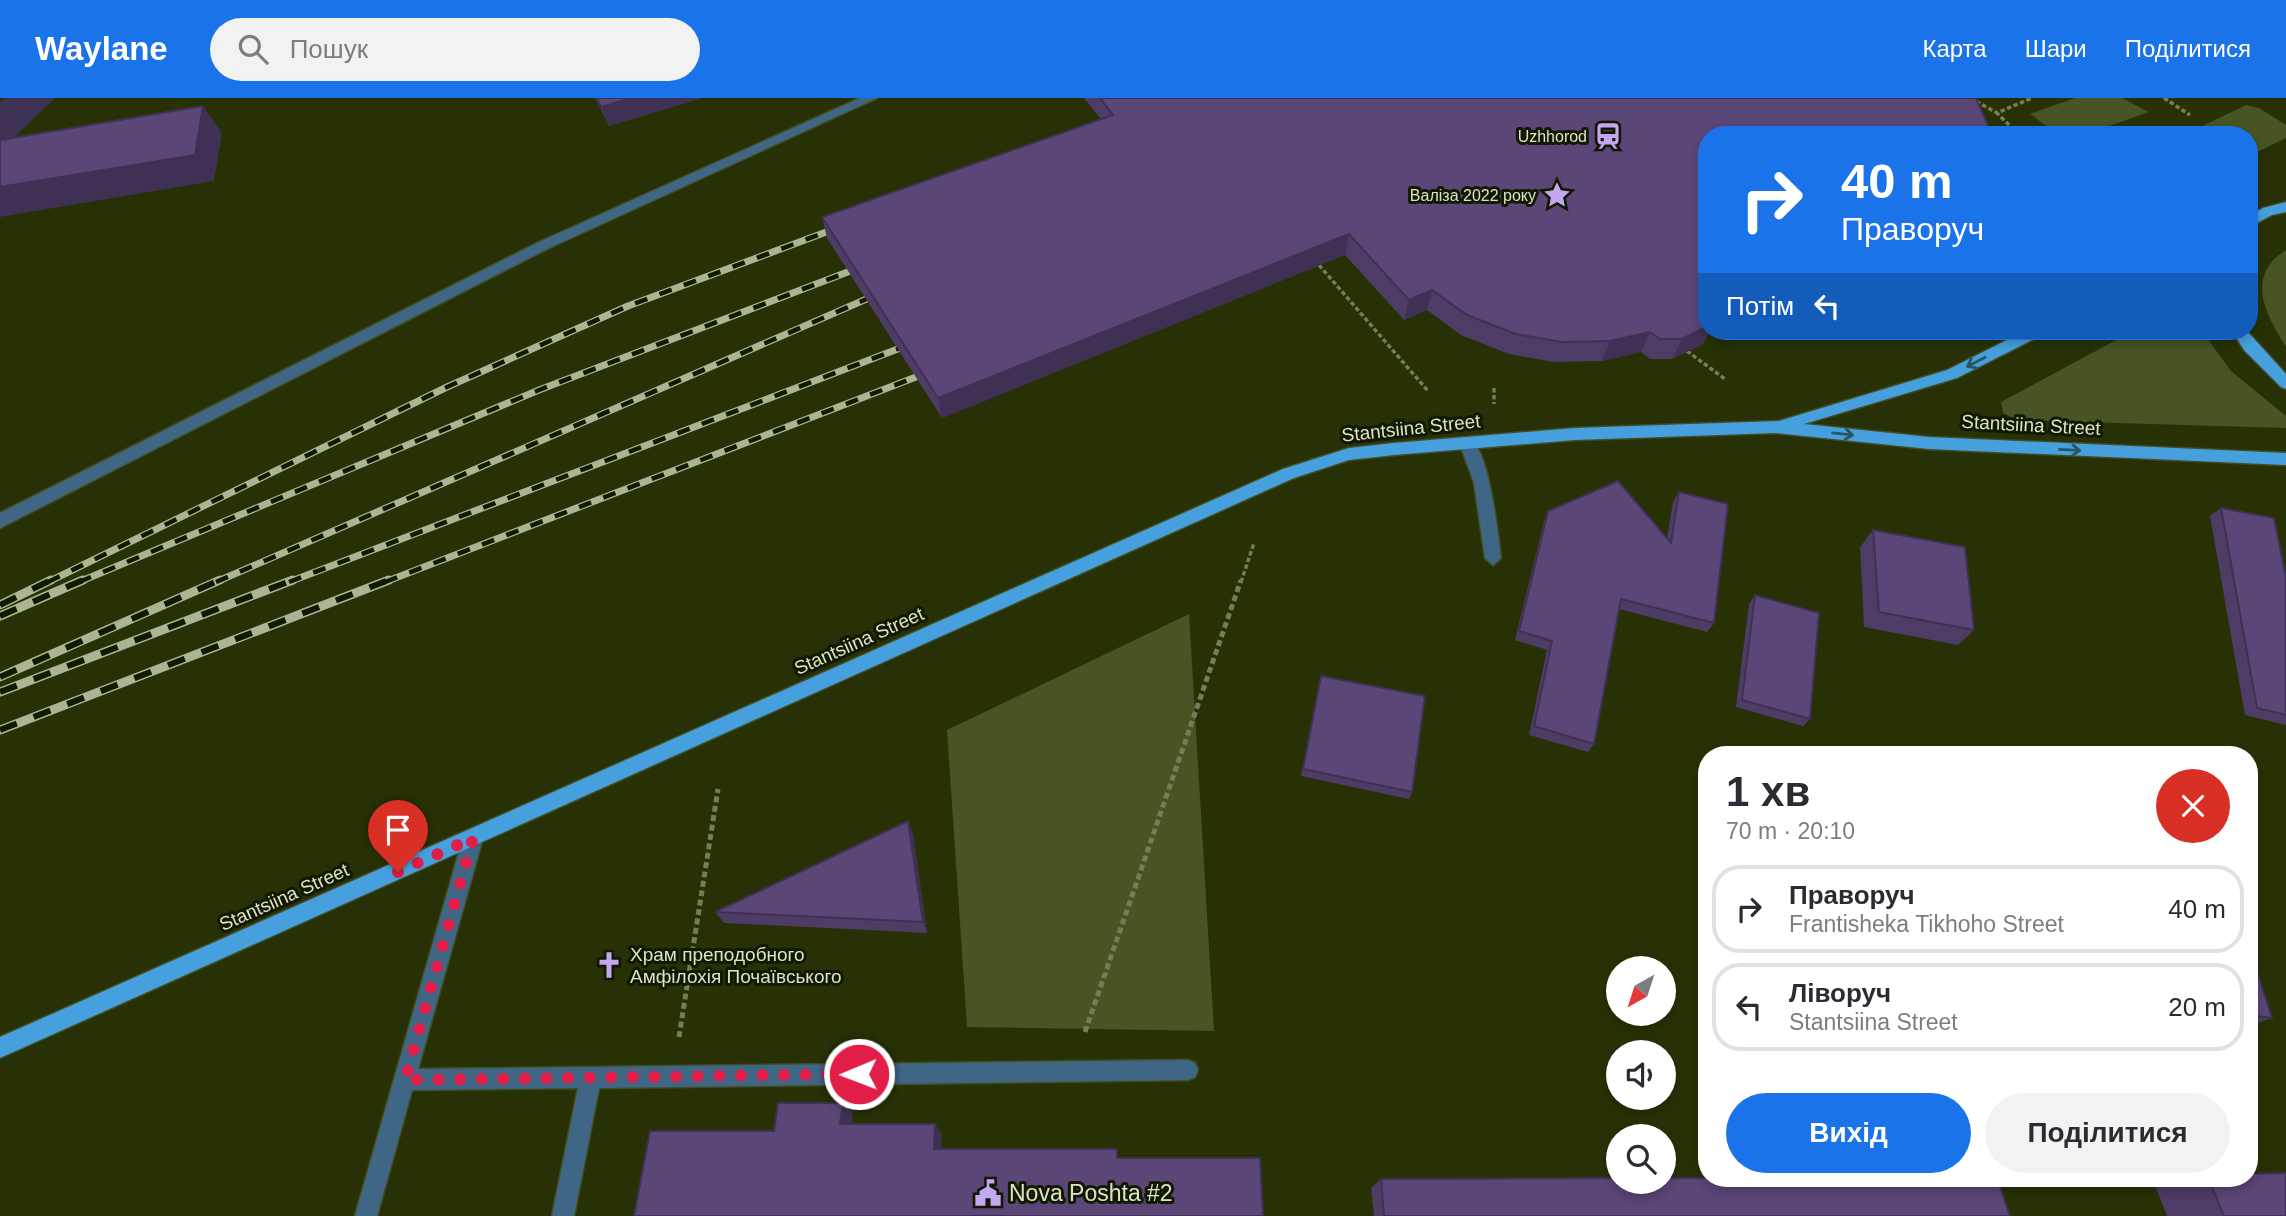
<!DOCTYPE html>
<html lang="uk">
<head>
<meta charset="utf-8">
<style>
	body { margin:0; font-family:Helvetica,sans-serif; background:#f2f2f3; color:#2b2b33; height:100vh; display:flex; flex-direction:column; font-size:26px; white-space:nowrap }
	* { box-sizing:border-box; margin:0 }
	p { font-size:23px; color:#7c7c81 }
	.icon { flex:none; width:38px; height:38px; fill:none; stroke:currentColor; stroke-width:2; stroke-linecap:round; stroke-linejoin:round }
	.map { position:relative; flex:1; overflow:hidden }
	.sheet { position:absolute; left:1698px; top:648px; width:560px; height:441px; display:flex; flex-direction:column; background:#fff; border-radius:28px; box-shadow:0 4px 10px #0003 }
	.sheet>* { flex:none }
	.banner { position:absolute; left:1698px; top:28px; width:560px; height:214px; border-radius:28px; box-shadow:0 4px 10px #0003; background:#1a73e8; color:#fff; overflow:hidden }
	.needle { width:46px; rotate:219deg }
	.buttons { position:absolute; left:1606px; top:858px; display:grid; gap:14px }
	.buttons a { display:grid; place-items:center; width:70px; height:70px; border-radius:50%; background:#fff; box-shadow:0 4px 10px #0003; font-size:35px }
	.pin { position:absolute; display:grid; place-items:center; width:60px; height:60px; color:#fff; margin:-72px -30px; border-radius:50% 50% 50% 0; rotate:-45deg; box-shadow:0 0 7px #0007 }
	.pin .icon { rotate:45deg }
	.me { position:absolute; width:77px; margin:-38px; rotate:269deg; stroke-linejoin:round; filter:drop-shadow(0 0 5px #0008) }
	.turn { display:flex; align-items:center; gap:24px; height:147px; padding:0 28px; font-size:32px }
	.turn .icon { width:91px; height:91px; stroke-width:2.5 }
	.turn b { display:block; font-size:49px; line-height:60px }
	.then { display:flex; align-items:center; height:66px; padding:0 28px; background:#0003; gap:14px; font-size:26px }
	.round { display:grid; place-items:center; flex:none; width:74px; height:74px; border-radius:37px; background:#f2f2f3 }
	.headline { display:flex; align-items:center; justify-content:space-between; height:119px; padding:0 28px }
	h1 { font-size:42px; font-weight:700; line-height:52px }
	.primary-button { display:flex; gap:14px; margin-top:auto; padding:14px 28px }
	.primary-button a { flex:1; height:80px; border-radius:42px; background:#1a73e8; color:#fff; font-size:28px; font-weight:700; line-height:80px; text-align:center }
	.primary-button a+a { background:#f2f2f3; color:#2b2b33 }
	ul { padding:0; list-style:none }
	li { display:flex; align-items:center; gap:21px; height:88px; margin:0 14px 10px; padding:0 14px; border:4px solid #e1e1e2; border-radius:28px }
	li div { flex:1 }
	li b { display:block; font-size:26px }
	li em { font-style:normal }
	header { display:flex; align-items:center; gap:42px; box-sizing:border-box; height:98px; padding:0 35px; background:#1a73e8; color:#fff }
	header strong { font-size:33px }
	nav { display:flex; gap:38px; margin-inline-start:auto; font-size:24px }
	.search { width:490px; height:63px; background:#f2f2f3; display:flex; align-items:center; gap:18px; box-sizing:border-box; padding:0 24px; border-radius:38px; color:#7c7c81; font-size:26px }
	.map>svg:first-child { display:block }
</style>
</head>
<body>
<header>
<strong>Waylane</strong>
<div class="search"><svg class="icon" aria-label="search" viewBox="0 0 24 24"><circle cx="10" cy="10" r="6"/><path d="M15 15l6 6"/></svg>Пошук</div>
<nav><a>Карта</a><a>Шари</a><a>Поділитися</a></nav>
</header>
<div class="map">
<svg width="2286" height="1118" viewBox="0 0 2286 1118">
	<rect width="100%" height="100%" fill="#273105"/>
	<g fill="#475424">
		<path d="M2075,0H2122L2149,14L2084,37H2058L2030,16Z"/>
		<path d="M2246,7L2259,10L2286,27V40L2249,58V37H2184Z"/>
		<path d="M2286,152V249C2266,217 2244,178 2286,152Z"/>
		<path d="M2133,233H2202L2231,273L2286,318V330L2017,322L2003,315L2001,304Z"/>
		<path d="M1189,516L1214,933L967,929L947,632Z"/>
	</g>
	<g fill="none" stroke-linecap="round" stroke-linejoin="round">
		<defs>
			<g id="minor">
				<path d="M860,0H877L547,151L0,430V415L537,145Z"/>
				<path d="M1468,340C1489,347 1498,438 1501,460L1493,467L1485,460L1474,385L1460,346Z"/>
				<path d="M473,731L480,734L483,740L418,971L1188,962L1195,965L1198,972L1195,979L1188,982L599,990L574,1118H552L578,990L412,992L377,1118H355L463,740L466,734Z"/>
			</g>
			<g id="major">
				<path d="M2286,104V114L2272,117L2249,129V118L2263,110Z"/>
				<path d="M2025,233H2044L2042,237L1957,280L1804,326L1929,339L2286,355V367L1929,351L1775,335L1575,342L1394,357L1349,362L1294,380L0,960V939L1283,371L1349,350L1394,345L1575,330L1779,323L1947,272Z"/>
				<path d="M2232,233H2247L2286,276V291L2281,289L2244,252Z"/>
			</g>
		</defs>
		<use href="#minor" stroke="#434d24" stroke-width="3"/>
		<use href="#major" stroke="#434d24" stroke-width="3"/>
		<g stroke="#737d57" stroke-width="3.5" stroke-dasharray="4.5 2.5" stroke-linecap="butt">
			<path d="M1970,0L1997,15"/>
			<path d="M2164,0L2190,17"/>
			<path d="M2019,37L1997,15L2032,0"/>
			<path d="M1319,167L1428,293"/>
			<path d="M1687,253L1725,281"/>
			<path d="M1494,290V306"/>
			<path d="M1241,484L1254,445"/>
		</g>
		<g stroke="#737d57" stroke-width="5" stroke-dasharray="6 3.5" stroke-linecap="butt">
			<path d="M1085,934L1241,482"/>
			<path d="M679,939L718,691"/>
		</g>
		<use href="#minor" fill="#3f6785" fill-rule="evenodd"/>
		<use href="#major" fill="#46a0dd" fill-rule="evenodd"/>
		<defs>
			<g id="rail-far1">
				<path d="M48,484L447,289L628,208L845,127"/>
				<path d="M79,484L539,292L866,167"/>
				<path d="M216,484L885,193"/>
				<path d="M289,484L916,244"/>
				<path d="M385,484L934,272"/>
			</g>
			<g id="rail">
				<path d="M0,507L51,482"/>
				<path d="M0,518L83,482"/>
				<path d="M0,579L220,482"/>
				<path d="M0,594L293,482"/>
				<path d="M0,632L389,482"/>
			</g>
		</defs>
		<use href="#rail-far1" stroke="#abb593" stroke-width="7"/>
		<use href="#rail" stroke="#abb593" stroke-width="9"/>
		<use href="#rail-far1" stroke="#121802" stroke-width="4.5" stroke-dasharray="13" stroke-linecap="butt"/>
		<use href="#rail" stroke="#121802" stroke-width="6" stroke-dasharray="18" stroke-linecap="butt"/>
	</g>
	<g fill="#4d3c66">
		<path d="M595,0H702L609,28Z"/>
		<path d="M1084,0H1976L1706,37V233H1710L1703,246L1672,261H1650L1641,254L1601,263L1554,264L1509,256L1461,237L1427,212L1404,222L1345,157L942,320L827,140L822,119L1101,21Z"/>
		<path d="M1679,394L1714,525L1707,534L1619,511L1594,646L1588,654L1529,637L1547,552L1515,542L1544,423L1548,413L1667,440L1673,404Z"/>
		<path d="M2221,410L2286,479V627L2245,617L2210,418Z"/>
		<path d="M1873,432L1974,532L1958,547L1864,529L1860,449Z"/>
		<path d="M1755,497L1810,621L1803,628L1736,609L1749,506Z"/>
		<path d="M1319,585L1412,694L1409,701L1301,678Z"/>
		<path d="M908,723L913,736L927,835L724,825L715,814Z"/>
		<path d="M2249,857L2272,920L2249,928Z"/>
		<path d="M2188,1080H2249L2286,1118H2167L2155,1087Z"/>
		<path d="M1381,1081L2010,1118H1374L1371,1090Z"/>
	</g>
	<g fill="#3f3153">
		<path d="M5,0H55L0,53V4Z"/>
		<path d="M632,0H702L609,28L601,9Z"/>
		<path d="M203,8L222,35L214,83L0,119V89Z"/>
		<path d="M1349,136L1345,157L942,320L938,300Z"/>
		<path d="M1432,192L1427,212L1404,222L1409,202Z"/>
		<path d="M1706,229V233H1710L1703,246L1672,261L1682,241Z"/>
		<path d="M1650,234L1641,254L1601,263L1610,243Z"/>
		<path d="M908,723L913,736L927,835L923,824Z"/>
		<path d="M843,1005L853,1015L851,1036L840,1026Z"/>
		<path d="M935,1026L942,1036L941,1060L934,1051Z"/>
	</g>
	<g fill="#5a4677" stroke="#3f3153" stroke-width="2">
		<path d="M597,0H632L601,9Z"/>
		<path d="M1100,0H1976L1987,25L1989,37H1706V229L1682,241H1660L1650,234L1610,243L1562,244L1516,236L1467,217L1432,192L1409,202L1349,136L938,300L822,119L1113,17Z"/>
		<path d="M203,8L195,57L0,89V42Z"/>
		<path d="M1618,383L1671,445L1679,394L1728,406L1714,525L1621,501L1594,646L1534,628L1552,543L1519,533L1548,413Z"/>
		<path d="M2221,410L2274,420L2286,479V617L2257,610Z"/>
		<path d="M1873,432L1965,449L1974,532L1879,514Z"/>
		<path d="M1755,497L1819,515L1810,621L1742,602Z"/>
		<path d="M1321,578L1425,598L1412,694L1303,671Z"/>
		<path d="M908,723L923,824L715,814Z"/>
		<path d="M2249,857L2252,858L2272,920L2249,917Z"/>
		<path d="M778,1005H843L840,1026H935L934,1051H1117V1060H1260L1263,1118H634L650,1033H774Z"/>
		<path d="M2286,1075V1118H2224L2208,1080H2249V1076Z"/>
		<path d="M1619,1080V1083H1664V1080H1997L2010,1118H1384L1381,1081Z"/>
	</g>
	<defs><path id="oneway-shaft" d="M-6 0H5M1.5-3L5.5 0L1.5 3" fill="none" stroke-width="1.6" stroke-linecap="round" stroke-linejoin="round" transform="scale(1.75)"/></defs>
	<g stroke="#295565">
		<use href="#oneway-shaft" transform="translate(1976 264) rotate(153)"/>
		<use href="#oneway-shaft" transform="translate(1843 336) rotate(6)"/>
		<use href="#oneway-shaft" transform="translate(2070 352) rotate(3)"/>
	</g>
	<g fill="none" stroke-linecap="round" stroke-linejoin="round">
		<path stroke="#e11d48" stroke-width="12" stroke-dasharray="0 21.6" d="M398,774L473,740L405,982L859,976"/>
	</g>
	<defs>
		<symbol id="station-bare" viewBox="-9 -9 18 18"><path d="M-3-6H3Q5-6 5-4V2Q5 4 3 4L4.5 6H3L1.5 4h-3L-3 6H-4.5L-3 4Q-5 4-5 2V-4Q-5-6-3-6ZM-3.5-4v3h7v-3ZM-3.5 1v1.5H-2V1ZM2 1v1.5H3.5V1Z" fill="#c4a7f1" stroke="#121802" stroke-width="2.5" paint-order="stroke"/></symbol>
		<symbol id="sight-bare" viewBox="-9 -9 18 18"><path d="M0-6L1.8-2.2L6-1.7L2.9 1.2L3.7 5.4L0 3.3L-3.7 5.4L-2.9 1.2L-6-1.7L-1.8-2.2Z" fill="#c4a7f1" stroke="#121802" stroke-width="2.5" paint-order="stroke"/></symbol>
		<symbol id="church-bare" viewBox="-9 -9 18 18"><path d="M-1.2-6h2.4v3.5h3.3v2.4h-3.3V6h-2.4V-.1h-3.3v-2.4h3.3Z" fill="#c4a7f1" stroke="#121802" stroke-width="2.5" paint-order="stroke"/></symbol>
		<symbol id="civic-bare" viewBox="-9 -9 18 18"><path d="M-.6-6.5H3V-4.5H.6V-3L4-1V1h2V6H-6V1h2V-1L-.6-3ZM-1.2 2.5V6h2.4V2.5Z" fill="#c4a7f1" stroke="#121802" stroke-width="2.5" paint-order="stroke"/></symbol>
	</defs>
	<g fill-rule="evenodd">
		<use href="#station-bare" x="1589" y="19" width="38" height="38"/>
		<use href="#sight-bare" x="1538" y="78" width="38" height="38"/>
		<use href="#church-bare" x="590" y="848" width="38" height="38"/>
		<use href="#civic-bare" x="969" y="1076" width="38" height="38"/>
	</g>
	<g text-anchor="middle" dominant-baseline="central" stroke-width="6" stroke-linejoin="round" paint-order="stroke">
		<g font-size="16" fill="#d9e3c5" stroke="#121802" text-anchor="end">
			<text x="1587" y="38">Uzhhorod</text>
			<text x="1536" y="97">Валіза 2022 року</text>
		</g>
		<g font-size="19" fill="#d9e3c5" stroke="#121802">
			<text transform="translate(2031 327) rotate(3)">Stantsiina Street</text>
			<text transform="translate(1411 330) rotate(-6)">Stantsiina Street</text>
			<text transform="translate(859 543) rotate(-24)">Stantsiina Street</text>
			<text transform="translate(284 799) rotate(-24)">Stantsiina Street</text>
		</g>
		<g font-size="19" fill="#d9e3c5" stroke="#121802" text-anchor="start">
			<text x="630" y="856">Храм преподобного<tspan x="630" dy="22">Амфілохія Почаївського</tspan></text>
		</g>
		<g font-size="23" fill="#d9e3c5" stroke="#121802" text-anchor="start">
			<text x="1009" y="1095">Nova Poshta #2</text>
		</g>
	</g>
</svg>
<div class="buttons">
<a><svg class="needle" viewBox="-14 -14 28 28"><path d="M0-13l5 13h-10z" fill="#e53935"/><path d="M0 13l5-13h-10z" fill="#7c7c81"/></svg></a>
<a><svg class="icon" aria-label="sound" viewBox="0 0 24 24"><path d="M4 9h4l5-4v14l-5-4H4zM17 9q2 3 0 6"/></svg></a>
<a><svg class="icon" aria-label="search" viewBox="0 0 24 24"><circle cx="10" cy="10" r="6"/><path d="M15 15l6 6"/></svg></a>
</div>
<div class="pin" style="left:398px;top:774px;background:#d93025"><svg class="icon" aria-label="arrive" viewBox="0 0 24 24"><path d="M6 21V4h12l-3 4 3 4H6"/></svg></div>
<svg class="me" style="left:859px;top:976px" viewBox="-20 -20 40 40"><circle r="17" fill="#e11d48" stroke="#fff" stroke-width="3"/><path d="M0-11L8 9 0 5-8 9z" fill="#fff"/></svg>
<div class="banner">
<div class="turn"><svg class="icon" aria-label="right" viewBox="0 0 24 24"><path d="M7 20v-9h11M14 6l5 5-5 5"/></svg><div><b>40 m</b>Праворуч</div></div>
<div class="then">Потім<svg class="icon" aria-label="left" viewBox="0 0 24 24"><path d="M17 20v-9H6M10 6l-5 5 5 5"/></svg></div>
</div>
<section class="sheet">
<div class="headline"><div><h1>1 хв</h1><p>70 m · 20:10</p></div><a class="round" style="background:#d93025;color:#fff"><svg class="icon" aria-label="close" viewBox="0 0 24 24"><path d="M6 6l12 12M18 6L6 18"/></svg></a></div>
<ul>
<li><svg class="icon" aria-label="right" viewBox="0 0 24 24"><path d="M7 20v-9h11M14 6l5 5-5 5"/></svg><div><b>Праворуч</b><p>Frantisheka Tikhoho Street</p></div><em>40 m</em></li>
<li><svg class="icon" aria-label="left" viewBox="0 0 24 24"><path d="M17 20v-9H6M10 6l-5 5 5 5"/></svg><div><b>Ліворуч</b><p>Stantsiina Street</p></div><em>20 m</em></li>
</ul>
<div class="primary-button"><a>Вихід</a><a>Поділитися</a></div>
</section>
</div>
</body>
</html>
